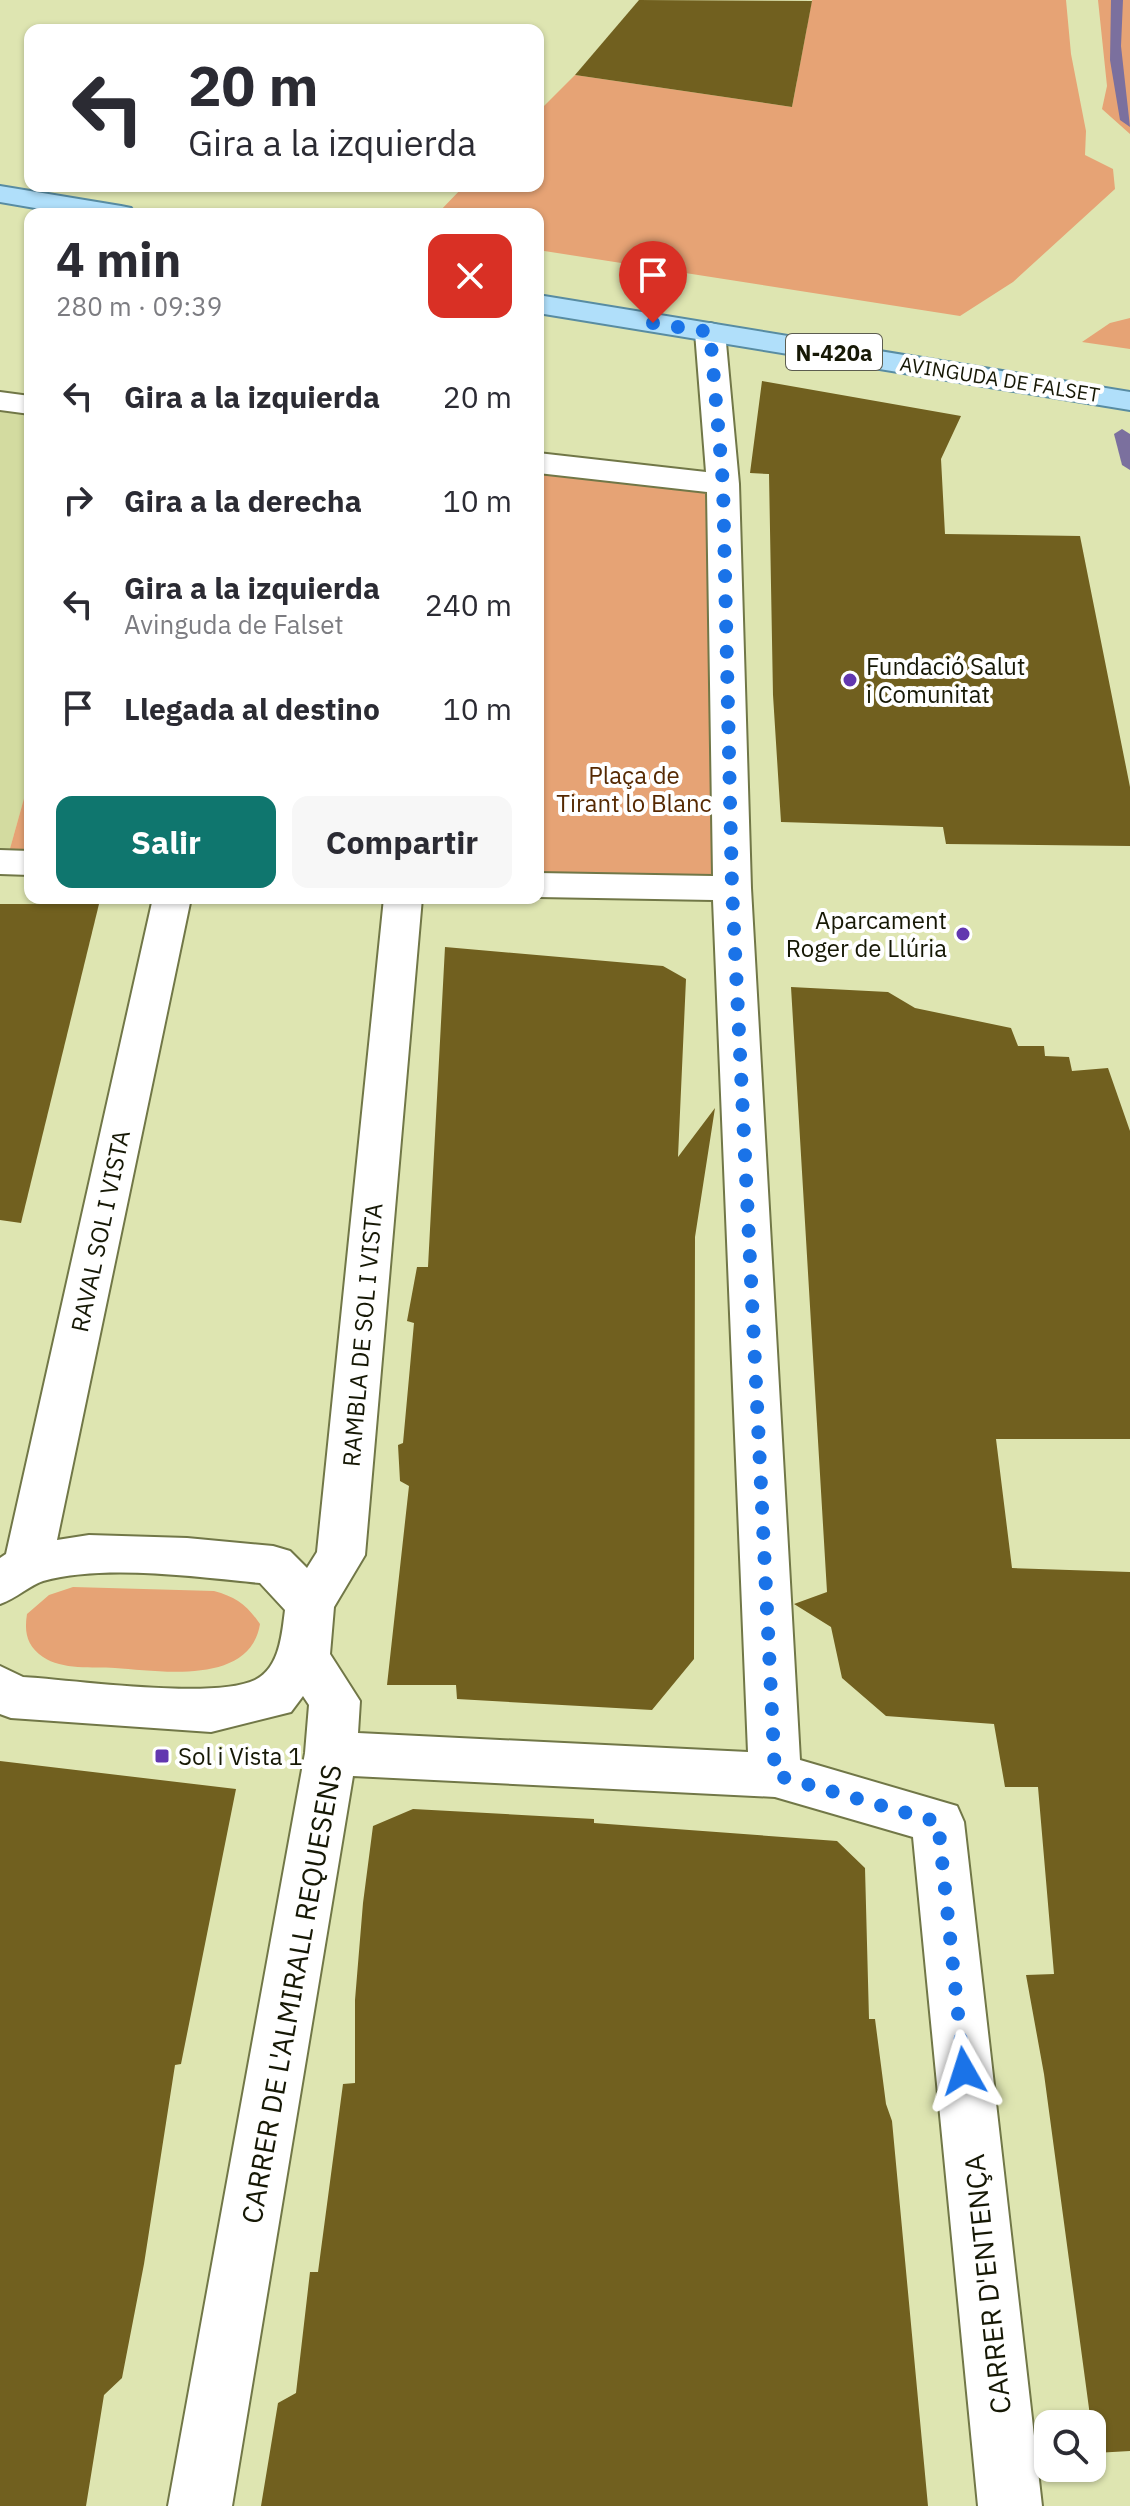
<!DOCTYPE html>
<html lang="es">
<head>
<meta charset="utf-8">
<style>
	body { margin:0; font-family:"IBM Plex Sans",sans-serif; background:#f7f7f7; color:#2b2b33; height:100vh; display:flex; flex-direction:column; font-size:30px; white-space:nowrap }
	* { box-sizing:border-box; margin:0 }
	p { font-size:26px; color:#7c7c81 }
	.icon { flex:none; width:44px; height:44px; fill:none; stroke:currentColor; stroke-width:2; stroke-linecap:round; stroke-linejoin:round }
	.map { position:relative; flex:1; overflow:hidden }
	.sheet { position:absolute; left:24px; top:208px; width:520px; height:696px; display:flex; flex-direction:column; background:#fff; border-radius:16px; box-shadow:0 2px 6px #0004 }
	.sheet>* { flex:none }
	.top-card { position:absolute; left:24px; top:24px; width:520px; height:168px; border-radius:16px; box-shadow:0 2px 6px #0004; background:#fff; color:#2b2b33; overflow:hidden }
	.controls { position:absolute; left:1034px; top:2410px; display:grid; gap:16px }
	.controls a { display:grid; place-items:center; width:72px; height:72px; border-radius:16px; background:#fff; box-shadow:0 2px 6px #0004; font-size:40px }
	.pin { position:absolute; display:grid; place-items:center; width:68px; height:68px; color:#fff; margin:-82px -34px; border-radius:50% 50% 50% 0; rotate:-45deg; box-shadow:0 0 8px #0007 }
	.pin .icon { rotate:45deg }
	.me { position:absolute; width:88px; margin:-44px; rotate:354deg; stroke-linejoin:round; filter:drop-shadow(0 0 6px #0008) }
	.turn { display:flex; align-items:center; gap:28px; height:168px; padding:0 32px; font-size:36px }
	.turn .icon { width:104px; height:104px; stroke-width:2.5 }
	.turn b { display:block; font-size:56px; line-height:68px }
	.round { display:grid; place-items:center; flex:none; width:84px; height:84px; border-radius:16px; background:#f7f7f7 }
	.overview { display:flex; align-items:center; justify-content:space-between; height:136px; padding:0 32px }
	h1 { font-size:48px; font-weight:700; line-height:60px }
	.primary-button { display:flex; gap:16px; margin-top:auto; padding:16px 32px }
	.primary-button a { flex:1; height:92px; border-radius:16px; background:#0f766e; color:#fff; font-size:32px; font-weight:700; line-height:92px; text-align:center }
	.primary-button a+a { background:#f7f7f7; color:#2b2b33 }
	ul { padding:0; list-style:none }
	li { display:flex; align-items:center; gap:24px; height:104px; padding:0 32px }
	li div { flex:1 }
	li b { display:block; font-size:30px }
	li em { font-style:normal }
	.map>svg:first-child { display:block }
</style>
</head>
<body>
<div class="map">
<svg width="1130" height="2506" viewBox="0 0 1130 2506">
	<rect width="100%" height="100%" fill="#dee5b1"/>
	<path fill="#d3dba0" d="M0,401L30,405V777L6,863L0,862Z"/>
	<g fill="#e6a375">
		<path d="M812,0H1066L1071,54L1086,131L1085,155L1113,169L1115,189L1013,282L960,316L538,250V214H437L464,186H538V112L575,75L792,107Z"/>
		<path d="M1098,0H1130V134L1102,109L1107,86Z"/>
		<path d="M1130,318V349L1082,342L1110,323Z"/>
		<path d="M538,463L723,484L732,888L538,885Z"/>
		<path d="M30,777V863H6Z"/>
		<path d="M73,1587L214,1591C236,1597 247,1605 260,1624C250,1686 160,1671 115,1668C93,1667 62,1670 43,1657C27,1646 24,1633 27,1614L49,1595Z"/>
	</g>
	<g fill="none" stroke-linecap="round" stroke-linejoin="round">
		<g fill="#7b709e" fill-rule="evenodd">
			<path d="M1111,0H1123L1121,46L1130,127L1120,120L1110,60Z"/>
			<path d="M1122,429L1130,434V470L1122,465L1114,434Z"/>
		</g>
	</g>
	<g fill="#71601f">
		<path d="M639,0L812,1L792,107L575,75Z"/>
		<path d="M762,381L961,416L941,459L945,534L1080,536L1130,787V846L946,844L943,827L781,822L773,695L769,474L750,473Z"/>
		<path d="M0,904H99L21,1223L0,1220Z"/>
		<path d="M445,947L663,966L686,979L678,1157L715,1108L695,1237L694,1659L652,1710L457,1699L456,1685H387L409,1486L400,1481L398,1445L403,1443L414,1323L407,1321L417,1267H428Z"/>
		<path d="M791,987L888,992L915,1008L1011,1028L1018,1046H1044L1045,1056L1069,1057L1072,1071L1108,1068L1130,1131V1439H996L1012,1568L1130,1572V2451L1095,2453L1044,2074L1026,1975L1054,1974L1038,1787H1005L994,1724L886,1716L842,1678L831,1627L794,1604L827,1592Z"/>
		<path d="M0,1761L236,1789L181,2064L175,2065L144,2264L122,2378L104,2395L86,2506H0Z"/>
		<path d="M413,1809L594,1819V1823L837,1841L865,1868L869,2019H875L886,2104L892,2121L928,2506H261L278,2403L296,2393L310,2272H318L343,2084L355,2083V2000L363,1903L373,1826Z"/>
	</g>
	<g fill="none" stroke-linecap="round" stroke-linejoin="round">
		<defs>
			<g id="street">
				<path d="M710,323L721,326L725,332L739,484L751,888L800,1760L957,1806L964,1822L1042,2506H978L913,1837L775,1797L353,1776L232,2506H168L305,1753L309,1705L303,1696L291,1712L211,1732L11,1718L0,1714V1666L23,1677C75,1680 213,1700 255,1680C280,1668 282,1633 285,1610L260,1583C196,1577 105,1564 43,1581C30,1585 17,1598 0,1604V1558L6,1554L153,898H191L57,1540L89,1535L187,1538L273,1546L290,1551L307,1568L317,1552L384,898H422L365,1555L334,1607L330,1654L360,1701L358,1733L748,1752L713,900L538,897V873L713,876L707,492L538,473V453L706,472L695,332L699,326Z"/>
				<path d="M0,392L30,396V414L0,410Z"/>
				<path d="M0,850L30,851V875L0,874Z"/>
			</g>
			<g id="primary">
				<path d="M0,186L121,206L131,208L135,214H70L0,202Z"/>
				<path d="M538,295L1130,392V410L538,313Z"/>
			</g>
		</defs>
		<use href="#street" stroke="#717747" stroke-width="4"/>
		<use href="#primary" stroke="#588ca2" stroke-width="4"/>
		<use href="#street" fill="#fff" fill-rule="evenodd"/>
		<use href="#primary" fill="#b0dffa" fill-rule="evenodd"/>
	</g>
	<g fill="none" stroke-linecap="round" stroke-linejoin="round">
		<path stroke="#1a73e8" stroke-width="14" stroke-dasharray="0 25.2" d="M653,323L710,332L723,484L732,888L775,1775L938,1822L964,2071"/>
	</g>
	<g fill="#6237af" stroke="#fff" stroke-width="3">
		<circle cx="850" cy="680" r="8"/>
		<circle cx="963" cy="934" r="8"/>
		<rect x="154" y="1748" width="16" height="16" rx="4"/>
	</g>
	<g text-anchor="middle" dominant-baseline="central" stroke-width="8" stroke-linejoin="round" paint-order="stroke">
		<g font-size="20" fill="#161805" stroke="#fff">
			<text transform="translate(1000 379) rotate(9)">AVINGUDA DE FALSET</text>
		</g>
		<rect fill="#fff" stroke="#5c5d50" stroke-width="2" x="786" y="334" width="96" height="36" rx="6"/>
		<g font-size="22" font-weight="bold" fill="#161805">
			<text x="834" y="352">N-420a</text>
		</g>
		<g font-size="24" fill="#161805" stroke="#fff" text-anchor="start">
			<text x="866" y="666">Fundació Salut<tspan x="866" dy="28">i Comunitat</tspan></text>
			<text x="947" y="920" text-anchor="end">Aparcament<tspan x="947" dy="28">Roger de Llúria</tspan></text>
			<text x="178" y="1756">Sol i Vista 1</text>
		</g>
		<g font-size="24" fill="#562902" stroke="#fff">
			<text x="634" y="775">Plaça de<tspan x="634" dy="28">Tirant lo Blanc</tspan></text>
		</g>
		<g font-size="24" fill="#161805" stroke="#fff">
			<text transform="translate(100 1231) rotate(-78)">RAVAL SOL I VISTA</text>
			<text transform="translate(362 1335) rotate(-85)">RAMBLA DE SOL I VISTA</text>
		</g>
		<g font-size="28" fill="#161805" stroke="#fff">
			<text transform="translate(291 1994) rotate(-80)">CARRER DE L'ALMIRALL REQUESENS</text>
			<text transform="translate(987 2284) rotate(-96)">CARRER D'ENTENÇA</text>
		</g>
	</g>
</svg>
<div class="controls">
<a><svg class="icon" aria-label="search" viewBox="0 0 24 24"><circle cx="10" cy="10" r="6"/><path d="M15 15l6 6"/></svg></a>
</div>
<div class="pin" style="left:653px;top:323px;background:#d93025"><svg class="icon" aria-label="arrive" viewBox="0 0 24 24"><path d="M6 21V4h12l-3 4 3 4H6"/></svg></div>
<svg class="me" style="left:964px;top:2071px" viewBox="-20 -20 40 40"><path d="M0-17L14 15 0 8-14 15z" fill="#1a73e8" stroke="#fff" stroke-width="4"/></svg>
<div class="top-card">
<div class="turn"><svg class="icon" aria-label="left" viewBox="0 0 24 24"><path d="M17 20v-9H6M10 6l-5 5 5 5"/></svg><div><b>20 m</b>Gira a la izquierda</div></div>
</div>
<section class="sheet">
<div class="overview"><div><h1>4 min</h1><p>280 m · 09:39</p></div><a class="round" style="background:#d93025;color:#fff"><svg class="icon" aria-label="close" viewBox="0 0 24 24"><path d="M6 6l12 12M18 6L6 18"/></svg></a></div>
<ul>
<li><svg class="icon" aria-label="left" viewBox="0 0 24 24"><path d="M17 20v-9H6M10 6l-5 5 5 5"/></svg><div><b>Gira a la izquierda</b></div><em>20 m</em></li>
<li><svg class="icon" aria-label="right" viewBox="0 0 24 24"><path d="M7 20v-9h11M14 6l5 5-5 5"/></svg><div><b>Gira a la derecha</b></div><em>10 m</em></li>
<li><svg class="icon" aria-label="left" viewBox="0 0 24 24"><path d="M17 20v-9H6M10 6l-5 5 5 5"/></svg><div><b>Gira a la izquierda</b><p>Avinguda de Falset</p></div><em>240 m</em></li>
<li><svg class="icon" aria-label="arrive" viewBox="0 0 24 24"><path d="M6 21V4h12l-3 4 3 4H6"/></svg><div><b>Llegada al destino</b></div><em>10 m</em></li>
</ul>
<div class="primary-button"><a>Salir</a><a>Compartir</a></div>
</section>
</div>
</body>
</html>
